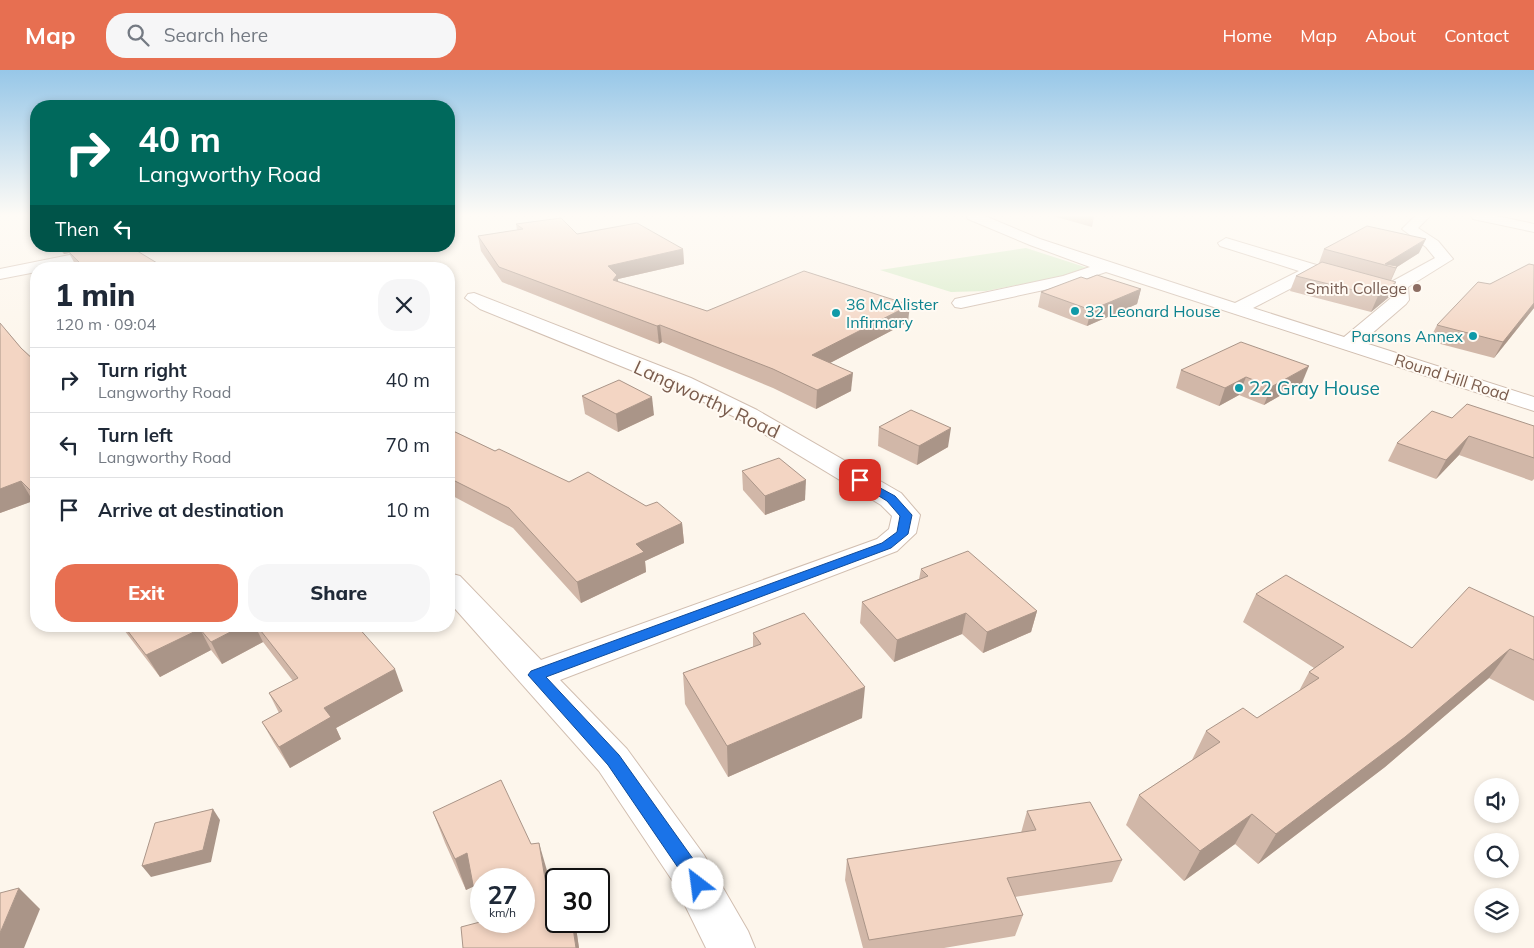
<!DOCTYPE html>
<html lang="en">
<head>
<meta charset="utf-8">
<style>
	body { margin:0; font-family:Mulish,sans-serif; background:#f6f6f7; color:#1f2937; height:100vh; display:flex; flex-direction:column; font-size:19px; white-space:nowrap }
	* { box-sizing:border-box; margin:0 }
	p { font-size:16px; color:#747a83 }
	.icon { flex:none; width:28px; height:28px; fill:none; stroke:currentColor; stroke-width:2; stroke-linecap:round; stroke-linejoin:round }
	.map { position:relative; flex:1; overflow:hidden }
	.drawer { position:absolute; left:30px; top:192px; width:425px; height:370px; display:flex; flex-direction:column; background:#fff; border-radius:20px; box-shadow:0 2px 8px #0003 }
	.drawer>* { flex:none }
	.hud { position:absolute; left:30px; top:30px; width:425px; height:152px; border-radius:20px; box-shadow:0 2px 8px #0003; background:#00695c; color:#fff; overflow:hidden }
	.buttons { position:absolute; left:1474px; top:708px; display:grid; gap:10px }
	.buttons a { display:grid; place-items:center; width:45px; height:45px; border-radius:50%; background:#fff; box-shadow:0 2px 8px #0003; font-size:25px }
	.speed { position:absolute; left:470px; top:798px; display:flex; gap:10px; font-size:25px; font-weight:700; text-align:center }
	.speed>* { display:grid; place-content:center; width:65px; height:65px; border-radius:50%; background:#fff; box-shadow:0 2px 8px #0003; line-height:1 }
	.speed small { font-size:12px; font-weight:400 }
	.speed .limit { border:2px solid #111; border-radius:8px; background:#fff; color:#111 }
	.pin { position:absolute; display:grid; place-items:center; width:42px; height:42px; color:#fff; margin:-21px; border-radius:10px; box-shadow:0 2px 8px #0006 }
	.me { position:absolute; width:55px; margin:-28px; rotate:330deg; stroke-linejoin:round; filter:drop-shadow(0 0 4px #0008) }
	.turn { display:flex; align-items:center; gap:18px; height:105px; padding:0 25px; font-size:22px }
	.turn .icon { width:65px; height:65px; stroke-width:2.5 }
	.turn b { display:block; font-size:35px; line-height:42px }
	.then { display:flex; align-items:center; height:48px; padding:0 25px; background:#0003; gap:10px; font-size:19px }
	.round { display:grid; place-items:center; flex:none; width:52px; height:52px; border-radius:20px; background:#f6f6f7 }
	.summary { display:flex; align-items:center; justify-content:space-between; height:85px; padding:0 25px }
	h1 { font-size:30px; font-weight:800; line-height:38px }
	.button { display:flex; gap:10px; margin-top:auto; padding:10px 25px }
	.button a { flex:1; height:58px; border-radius:20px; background:#e76f51; color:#fff; font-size:20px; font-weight:800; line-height:58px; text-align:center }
	.button a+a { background:#f6f6f7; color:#1f2937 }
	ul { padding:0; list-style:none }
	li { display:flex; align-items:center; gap:15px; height:65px; padding:0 25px; border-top:1px solid #e0e1e3 }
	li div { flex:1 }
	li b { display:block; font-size:19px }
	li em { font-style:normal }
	header { display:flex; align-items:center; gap:30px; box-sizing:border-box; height:70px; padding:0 25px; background:#e76f51; color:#fff }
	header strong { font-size:24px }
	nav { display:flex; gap:28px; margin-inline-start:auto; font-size:18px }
	.search { width:350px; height:45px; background:#f6f6f7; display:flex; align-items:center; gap:12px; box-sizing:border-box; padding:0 18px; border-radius:20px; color:#747a83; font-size:19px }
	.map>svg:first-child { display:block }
</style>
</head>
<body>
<header>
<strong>Map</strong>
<div class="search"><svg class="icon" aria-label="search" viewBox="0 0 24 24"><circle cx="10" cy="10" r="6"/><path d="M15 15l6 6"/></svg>Search here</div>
<nav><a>Home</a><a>Map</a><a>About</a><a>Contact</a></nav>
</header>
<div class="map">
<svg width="1534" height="878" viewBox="0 0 1534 878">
	<rect width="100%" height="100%" fill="#fdf6ec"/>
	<path fill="#d8ecc9" d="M1026,178L1094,200L986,221L951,222L880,200Z"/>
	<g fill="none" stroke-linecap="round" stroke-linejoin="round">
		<defs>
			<g id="minor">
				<path d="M966,146H985L1040,169L1235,233L1299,201L1220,176L1218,173L1226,168L1350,205L1353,209L1350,213L1344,214L1315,206L1253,238L1344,267L1391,228L1390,215L1393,211L1435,188L1426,177L1402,159L1415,146H1430L1418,158L1438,171L1453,189L1408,217L1409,230L1406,234L1362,272L1534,327V341L1106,202L1067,215L961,238L955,237L952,233L955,229L1063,206L1090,197L1030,175L968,149Z"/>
				<path d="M1471,146H1497L1534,154V162L1473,149Z"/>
				<path d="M114,176H147L139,181L51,199H36V202L0,209V199Z"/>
				<path d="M474,223L691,308L757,340L901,423L920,445L916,463L897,481L560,610L627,679L704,785L748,861L755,878H706L674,813L599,701L449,532V503L460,506L541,590L877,469L889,459L892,446L881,435L741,350L675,318L480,239L465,228L468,224Z"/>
			</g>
		</defs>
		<use href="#minor" stroke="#d1beb0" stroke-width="2"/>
		<use href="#minor" fill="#fff" fill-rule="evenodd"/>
	</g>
	<g fill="#d1b7a8">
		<path d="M1053,146H1094L1092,157Z"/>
		<path d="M516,154L577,164L683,179L684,194L618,209V211L707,241L908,252L830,293L851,321L816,339L773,318L662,272L659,274L502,212L481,181L478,166L517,160Z"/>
		<path d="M56,176H129L163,198L166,199H78L76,196L69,183L64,184Z"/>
		<path d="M1324,179L1419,183L1397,197L1391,211L1396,212L1389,227L1371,242L1290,221L1296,206L1320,193H1319Z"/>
		<path d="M1534,195V238L1494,288L1429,271L1437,255L1490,214Z"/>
		<path d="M1087,209L1141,219L1137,234L1087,256L1038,237L1041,222Z"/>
		<path d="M0,253L21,278L36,292V434L33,431L0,443Z"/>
		<path d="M1181,300L1302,313L1264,335L1239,325L1219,336L1176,318Z"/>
		<path d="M582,326L654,345L618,362L585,344Z"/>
		<path d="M1452,348L1534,356V409L1532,411L1459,385L1436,409L1388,391L1397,373Z"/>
		<path d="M879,357L948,377L917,395L878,376Z"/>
		<path d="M449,359L495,381L569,412L646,436L682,453L684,473L645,491L646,502L581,533L513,458L449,424Z"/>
		<path d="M742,401L805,430L765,445L743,420Z"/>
		<path d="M921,499L1037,541L1031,562L983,583L962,564L894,592L860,553L862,532L919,509Z"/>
		<path d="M1256,524L1412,578L1534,547V631L1489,608L1385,697L1258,794L1235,774L1184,811L1126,755L1139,725L1192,690L1206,661L1257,648L1299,621L1309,602L1314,598L1243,552Z"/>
		<path d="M121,556H357L403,621L336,658L341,669L290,698L274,673L262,652L279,643L269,623L293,611L263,572L222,594L211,580L160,607Z"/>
		<path d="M753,563L862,648L728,707L685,634L683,603L753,577Z"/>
		<path d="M1027,741L1122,790L1112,812L1015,827L1023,845L1015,866L944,878H863L845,810L847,789L1021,763Z"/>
		<path d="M433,742L531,774L548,804L556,851H575L579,878L480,852L474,816L466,820L445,773Z"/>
	</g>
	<g fill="#aa9588">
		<path d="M1426,169L1419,183L1397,197L1389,213L1396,198L1385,194Z"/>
		<path d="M60,176H103L64,184Z"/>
		<path d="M683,179L684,194L618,209L619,221L615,226L608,196Z"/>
		<path d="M1396,212L1389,227L1371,242L1378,226Z"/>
		<path d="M1141,219L1137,234L1087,256L1091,240Z"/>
		<path d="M1534,233V238L1494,288L1503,272Z"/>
		<path d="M910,235L908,252L811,303L812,285Z"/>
		<path d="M660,255L662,272L659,274L657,256Z"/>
		<path d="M1309,296L1302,313L1264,335L1271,317Z"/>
		<path d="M853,303L851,321L816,339L817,320Z"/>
		<path d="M1246,307L1239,325L1219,336L1225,318Z"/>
		<path d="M652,327L654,345L618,362L616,344Z"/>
		<path d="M951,358L948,377L917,395L919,376Z"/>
		<path d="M1469,366L1459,385L1436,409L1446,390Z"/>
		<path d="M806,410L805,430L765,445V426Z"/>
		<path d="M21,411L33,431L0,443V419Z"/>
		<path d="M682,453L684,473L645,491L646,502L581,533L577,512L636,474Z"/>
		<path d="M1037,541L1031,562L983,583L987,562Z"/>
		<path d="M966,543L962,564L894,592L897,570Z"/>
		<path d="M242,556H255L263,572L222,594L211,572Z"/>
		<path d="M200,559L211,580L160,607L146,585Z"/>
		<path d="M1510,579L1489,608L1385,697L1258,794L1276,764Z"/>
		<path d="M395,599L403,621L336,658L341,669L290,698L279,677L324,638Z"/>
		<path d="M865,617L862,648L728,707L727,676Z"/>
		<path d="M213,739L220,750L211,792L151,807L142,796Z"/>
		<path d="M1252,744L1235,774L1184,811L1200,781Z"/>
		<path d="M539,773L548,804L558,862L549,832Z"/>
		<path d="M467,783L479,814L466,820L455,789Z"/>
		<path d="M19,818L40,839L24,878H0V863Z"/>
		<path d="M572,851H575L579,878H576Z"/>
	</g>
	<g fill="#f3d5c3" stroke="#aa9588" fill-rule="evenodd">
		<path d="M561,148L577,164L637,153L683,179L608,196L617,205L613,210L707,241L804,201L910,235L812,285L853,303L817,320L773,299L660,255L657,256L499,197L478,166L523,159L516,154Z"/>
		<path d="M1367,156L1426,169L1385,194L1397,196L1396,198L1324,179Z"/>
		<path d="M100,176H129L162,196V199H88L80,193L69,182Z"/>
		<path d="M1322,192L1396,212L1378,226L1296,206Z"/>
		<path d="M1529,194L1534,195V233L1503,272L1437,255L1478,212L1490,214Z"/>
		<path d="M1097,205L1141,219L1091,240L1041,222L1081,207L1087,209Z"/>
		<path d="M0,253L21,278L36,292V426L21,411L0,419Z"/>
		<path d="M1241,272L1309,296L1271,317L1246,307L1225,318L1181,300Z"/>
		<path d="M619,310L652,327L616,344L582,326Z"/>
		<path d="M1467,334L1534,356V388L1469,366L1446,390L1397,373L1432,341L1452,348Z"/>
		<path d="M911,340L951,358L919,376L879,357Z"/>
		<path d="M449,359L495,381L499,379L569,412L588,402L646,436L657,432L682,453L636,474L644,482L577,512L509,438L449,408Z"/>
		<path d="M779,388L806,410L765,426L742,401Z"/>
		<path d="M968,481L1037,541L987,562L966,543L897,570L862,532L928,506L921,499Z"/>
		<path d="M1286,505L1412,578L1469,517L1534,547V590L1510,579L1405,667L1276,764L1252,744L1200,781L1139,725L1220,672L1206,661L1243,638L1257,648L1319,608L1309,602L1344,577L1256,524Z"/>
		<path d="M804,543L865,617L727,676L683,603L761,574L753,563Z"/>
		<path d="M124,556H242L211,572L200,559L146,585Z"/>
		<path d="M257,556H357L395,599L324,638L331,647L279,677L262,652L282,641L269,623L298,608Z"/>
		<path d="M501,710L531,774L539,773L549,832L556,827V851H572L576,878H463L461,857L480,852L467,783L455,789L433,742ZM481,809H524V851H481Z"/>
		<path d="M1090,732L1122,790L1007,808L1023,845L869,870L847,789L1036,760L1027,741Z"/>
		<path d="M213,739L203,780L142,796L155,753Z"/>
		<path d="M19,818L0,863V823Z"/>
	</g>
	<linearGradient id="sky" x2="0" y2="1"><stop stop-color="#97c7e8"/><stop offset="0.54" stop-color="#fefbf6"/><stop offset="1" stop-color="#fefbf6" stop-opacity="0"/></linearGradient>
	<rect width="1534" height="269" fill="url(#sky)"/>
	<path fill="#1a73e8" stroke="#114b97" d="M860,407L895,426L912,445L908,464L891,478L546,607L619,685L696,793L707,814L704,821L698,823L691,821L683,805L608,695L528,605L531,601L882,473L897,462L900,446L887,431L856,412V408Z"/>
	<circle fill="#8d6e63" stroke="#fffaf3" stroke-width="2" cx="1417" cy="218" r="5"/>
	<g fill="#0f9aa8" stroke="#fffaf3" stroke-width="2">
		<circle cx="1075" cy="241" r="5"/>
		<circle cx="836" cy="243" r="5"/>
		<circle cx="1473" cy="266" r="5"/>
		<circle cx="1239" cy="318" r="5"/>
	</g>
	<g text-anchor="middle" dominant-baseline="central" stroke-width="4" stroke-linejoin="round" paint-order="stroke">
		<g font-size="16" fill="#785e54" stroke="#fffaf3" text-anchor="end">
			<text x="1407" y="218">Smith College</text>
		</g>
		<g font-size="16" fill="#0d838f" stroke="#fffaf3" text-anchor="start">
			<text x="846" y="234">36 McAlister<tspan x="846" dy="18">Infirmary</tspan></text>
			<text x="1085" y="241">32 Leonard House</text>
			<text x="1463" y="266" text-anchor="end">Parsons Annex</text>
		</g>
		<g font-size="16" fill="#7a5c4d" stroke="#fffaf3">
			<text transform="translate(1452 307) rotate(18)">Round Hill Road</text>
		</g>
		<g font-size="19" fill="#0d838f" stroke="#fffaf3" text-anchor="start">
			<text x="1249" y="318">22 Gray House</text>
		</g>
		<g font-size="19" fill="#7a5c4d" stroke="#fffaf3">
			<text transform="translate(707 329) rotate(25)">Langworthy Road</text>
		</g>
	</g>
</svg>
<div class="buttons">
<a><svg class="icon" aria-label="sound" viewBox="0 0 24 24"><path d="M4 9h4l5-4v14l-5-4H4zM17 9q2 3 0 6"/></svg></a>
<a><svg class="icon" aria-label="search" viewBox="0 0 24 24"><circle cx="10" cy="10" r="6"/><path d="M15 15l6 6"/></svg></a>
<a><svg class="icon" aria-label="layers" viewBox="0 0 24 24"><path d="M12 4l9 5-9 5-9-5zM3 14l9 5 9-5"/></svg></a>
</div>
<div class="speed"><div>27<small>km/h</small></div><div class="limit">30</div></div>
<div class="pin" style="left:860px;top:410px;background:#d93025"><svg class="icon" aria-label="arrive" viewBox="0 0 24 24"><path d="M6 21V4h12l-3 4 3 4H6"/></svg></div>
<svg class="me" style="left:698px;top:814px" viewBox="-20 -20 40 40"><circle r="19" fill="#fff"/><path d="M0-13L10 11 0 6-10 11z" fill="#1a73e8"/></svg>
<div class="hud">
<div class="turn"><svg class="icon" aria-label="right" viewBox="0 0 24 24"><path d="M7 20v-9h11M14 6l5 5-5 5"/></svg><div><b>40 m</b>Langworthy Road</div></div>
<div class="then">Then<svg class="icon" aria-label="left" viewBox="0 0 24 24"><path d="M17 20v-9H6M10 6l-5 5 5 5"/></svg></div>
</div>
<section class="drawer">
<div class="summary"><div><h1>1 min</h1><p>120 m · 09:04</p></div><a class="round"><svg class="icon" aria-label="close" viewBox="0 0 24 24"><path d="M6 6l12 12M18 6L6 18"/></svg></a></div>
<ul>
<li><svg class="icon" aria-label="right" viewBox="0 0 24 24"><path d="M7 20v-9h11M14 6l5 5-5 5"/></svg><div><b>Turn right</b><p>Langworthy Road</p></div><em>40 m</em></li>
<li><svg class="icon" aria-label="left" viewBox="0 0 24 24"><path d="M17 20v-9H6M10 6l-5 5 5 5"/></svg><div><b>Turn left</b><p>Langworthy Road</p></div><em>70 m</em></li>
<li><svg class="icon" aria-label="arrive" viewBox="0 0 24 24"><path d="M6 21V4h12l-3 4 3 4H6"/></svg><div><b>Arrive at destination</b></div><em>10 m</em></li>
</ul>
<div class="button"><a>Exit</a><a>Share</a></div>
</section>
</div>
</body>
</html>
